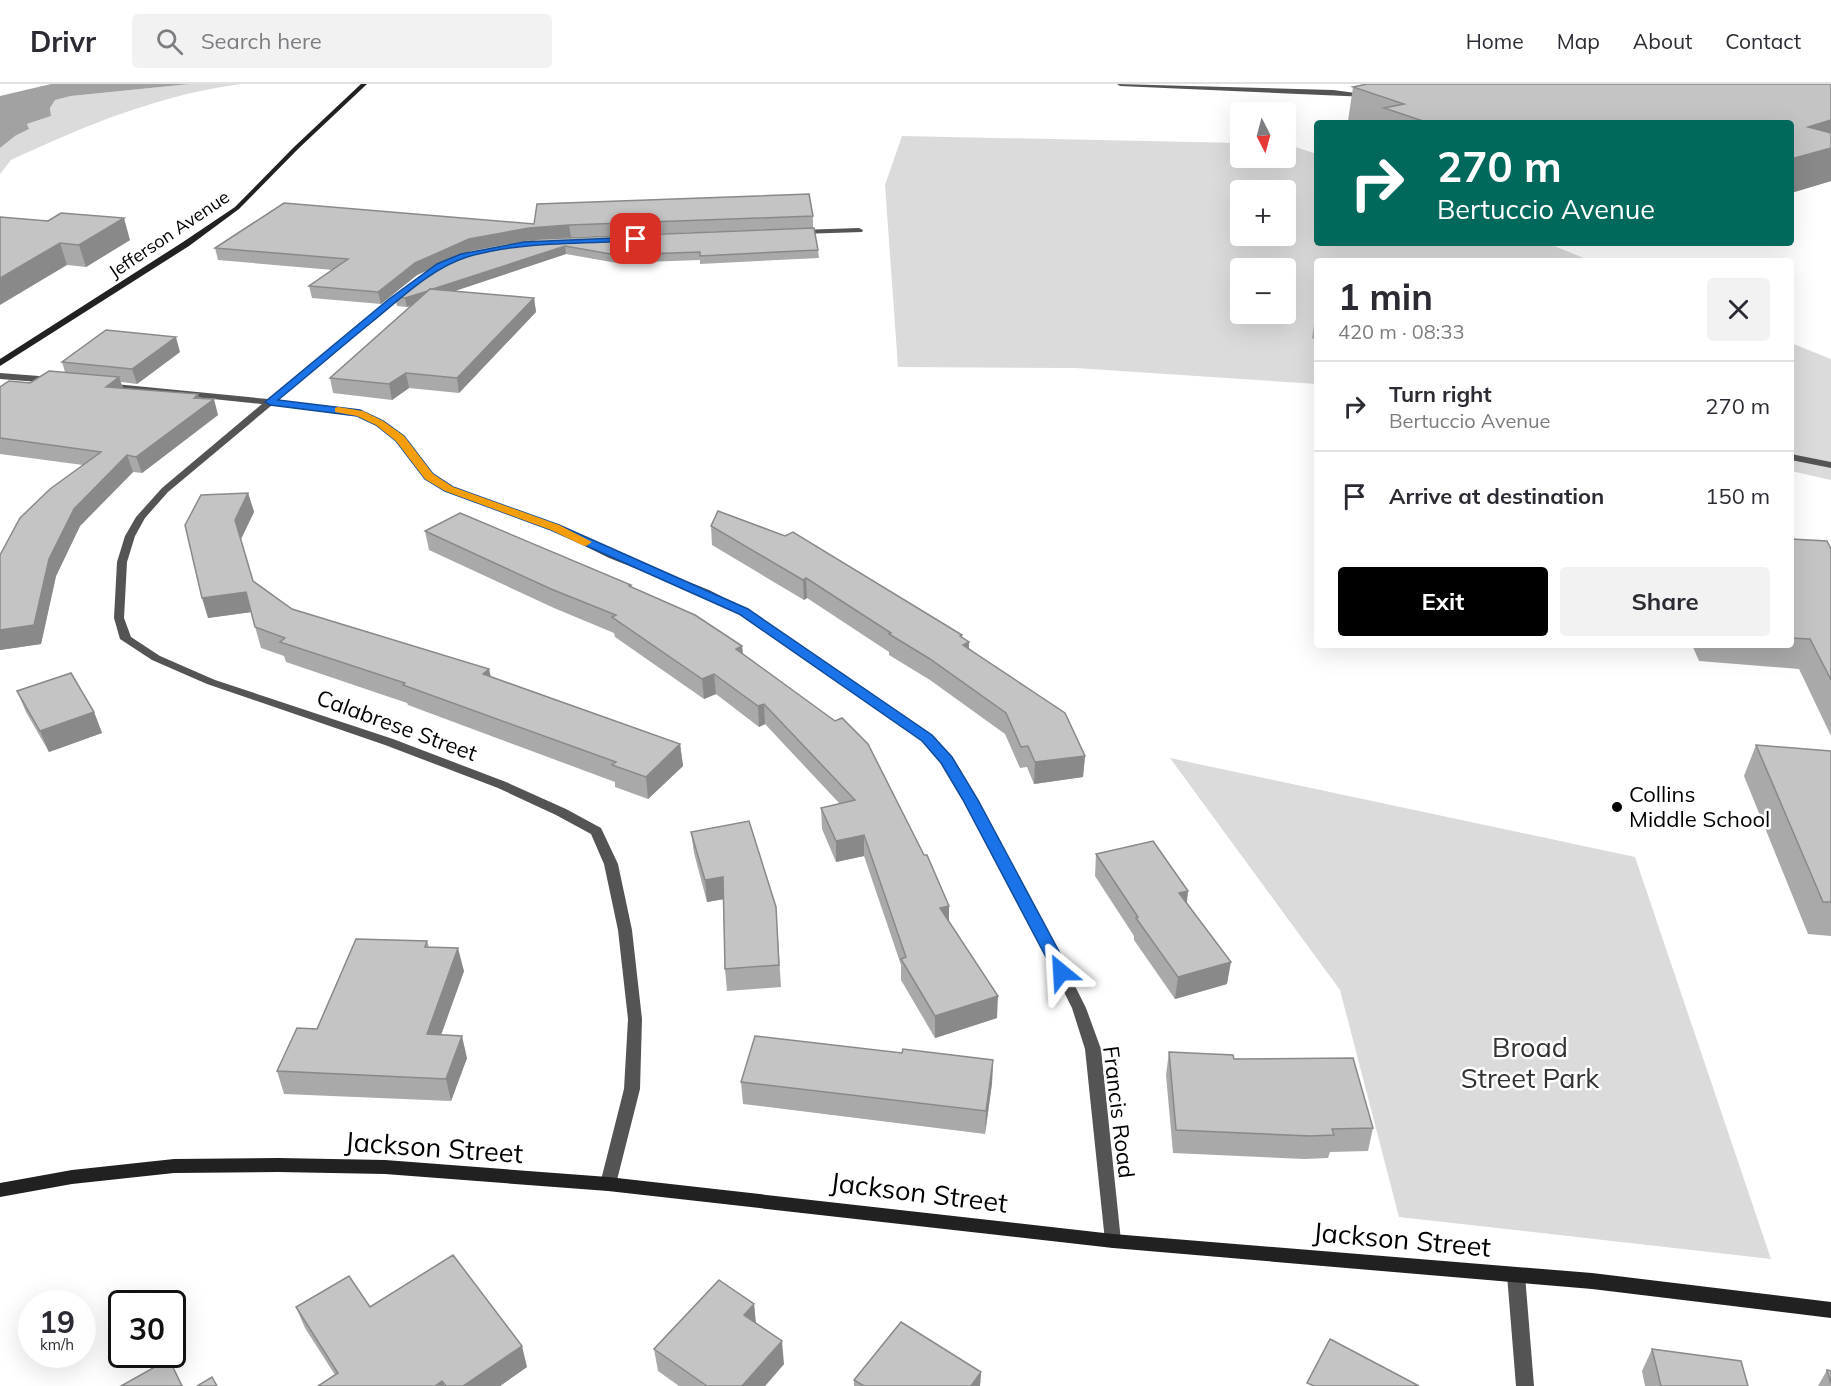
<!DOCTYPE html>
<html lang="en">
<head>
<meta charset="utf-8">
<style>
	body { margin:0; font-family:Mulish,sans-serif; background:#f2f2f3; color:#2b2b33; height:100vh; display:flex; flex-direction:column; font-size:22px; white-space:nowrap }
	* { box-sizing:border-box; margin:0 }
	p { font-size:20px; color:#7c7c81 }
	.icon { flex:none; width:33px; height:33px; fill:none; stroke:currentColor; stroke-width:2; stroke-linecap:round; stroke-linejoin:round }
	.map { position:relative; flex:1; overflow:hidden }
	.panel { position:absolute; left:1314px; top:174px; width:480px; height:390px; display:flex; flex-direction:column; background:#fff; border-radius:6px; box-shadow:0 6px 24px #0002 }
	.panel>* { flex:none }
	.top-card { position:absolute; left:1314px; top:36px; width:480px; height:126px; border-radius:6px; box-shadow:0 6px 24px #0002; background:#00695c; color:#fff; overflow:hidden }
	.needle { width:39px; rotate:174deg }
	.buttons { position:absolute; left:1230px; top:18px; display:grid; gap:12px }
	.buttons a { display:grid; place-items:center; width:66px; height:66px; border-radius:6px; background:#fff; box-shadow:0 6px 24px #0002; font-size:30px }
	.speed { position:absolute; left:18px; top:1206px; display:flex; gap:12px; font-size:30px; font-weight:700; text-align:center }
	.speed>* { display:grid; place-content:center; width:78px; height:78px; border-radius:50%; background:#fff; box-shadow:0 6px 24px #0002; line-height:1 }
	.speed small { font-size:15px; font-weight:400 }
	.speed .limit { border:3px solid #111; border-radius:9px; background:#fff; color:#111 }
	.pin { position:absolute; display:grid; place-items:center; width:51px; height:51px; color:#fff; margin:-26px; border-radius:12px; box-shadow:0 3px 9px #0006 }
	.me { position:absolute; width:66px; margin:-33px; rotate:333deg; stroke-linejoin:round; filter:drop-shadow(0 0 4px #0008) }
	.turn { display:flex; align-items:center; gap:21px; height:126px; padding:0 24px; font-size:27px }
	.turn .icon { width:78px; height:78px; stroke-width:2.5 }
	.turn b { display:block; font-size:42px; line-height:51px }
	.round { display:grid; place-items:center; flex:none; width:63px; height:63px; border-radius:6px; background:#f2f2f3 }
	.headline { display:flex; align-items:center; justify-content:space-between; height:102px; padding:0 24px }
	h1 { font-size:36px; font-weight:700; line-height:45px }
	.cta { display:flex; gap:12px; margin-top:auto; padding:12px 24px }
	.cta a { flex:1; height:69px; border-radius:6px; background:#000; color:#fff; font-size:24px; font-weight:700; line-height:69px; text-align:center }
	.cta a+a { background:#f2f2f3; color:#2b2b33 }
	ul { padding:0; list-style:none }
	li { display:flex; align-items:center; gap:18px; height:90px; padding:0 24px; border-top:2px solid #e1e1e2 }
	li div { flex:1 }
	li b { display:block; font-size:22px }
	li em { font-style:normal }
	header { display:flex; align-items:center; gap:36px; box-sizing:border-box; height:84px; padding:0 30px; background:#fff; border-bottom:2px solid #e1e1e2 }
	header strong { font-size:28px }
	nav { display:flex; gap:33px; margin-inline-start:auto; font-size:21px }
	.search { width:420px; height:54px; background:#f2f2f3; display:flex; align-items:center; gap:15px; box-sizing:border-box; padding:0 21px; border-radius:6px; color:#7c7c81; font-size:22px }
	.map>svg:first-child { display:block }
</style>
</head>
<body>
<header>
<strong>Drivr</strong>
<div class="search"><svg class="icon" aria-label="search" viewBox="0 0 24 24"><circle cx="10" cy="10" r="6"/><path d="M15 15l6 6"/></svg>Search here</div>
<nav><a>Home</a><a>Map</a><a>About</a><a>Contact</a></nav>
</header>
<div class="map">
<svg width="1831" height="1302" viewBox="0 0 1831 1302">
	<rect width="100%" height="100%" fill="#fff"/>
	<g fill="#dbdbdb" fill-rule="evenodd">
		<path d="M190,0H241C159,11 86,41 11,76L0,90V64L15,52L29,45L27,40L51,32L50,24L55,16L71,12Z"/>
		<path d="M902,52L1240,59V74H1286V60L1317,70V159H1547L1591,177H1317V300L1075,284L898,283L885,101ZM1240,106H1286V152H1240ZM1240,184H1286V230H1240Z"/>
		<path d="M1791,259L1831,275V396L1791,387Z"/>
		<path d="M1170,674L1635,773L1771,1175L1399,1133L1340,906Z"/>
	</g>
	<path fill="#a2a2a2" d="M51,0H190L71,12L55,16L50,24L51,32L27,40L29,45L15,52L0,64V12Z"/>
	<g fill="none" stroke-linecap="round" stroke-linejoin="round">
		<g fill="#545454" fill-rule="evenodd">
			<path d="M1117,0L1333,6L1371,11L1368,13L1120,2Z"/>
			<path d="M859,144L863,146L862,148L800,150L796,148L800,146Z"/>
			<path d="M478,166L485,168L443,184L426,195L419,193L437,180Z"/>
			<path d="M404,204L411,206L277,316L360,326L383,337L403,352L432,391L452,403L559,441L617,470L709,506L748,526L931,651L951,673L976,716L1042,836L1086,924L1101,965L1121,1157L1119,1162L1113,1164L1107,1162L1105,1157L1085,965L1072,924L1028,836L942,678L923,657L740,530L701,510L609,474L551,445L446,407L426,395L397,356L377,341L358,331L272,321L168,408L145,434L135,452L127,478L124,534L131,553L160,572L215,596L393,655L506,698L566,725L601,744L618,780L632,846L642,935L640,1005L616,1100L614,1105L608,1107L602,1105L600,1100L624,1005L628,935L618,846L604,780L591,750L556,731L498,704L385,661L207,600L152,576L120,555L114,534L117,478L125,452L136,433L162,404L262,320L108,304L104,301L105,299L268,315Z"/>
			<path d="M0,289L52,293L56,296L52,299L0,295Z"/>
			<path d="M1791,370L1831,378V384L1791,376Z"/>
		</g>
		<path fill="#545454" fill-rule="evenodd" d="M1516,1184L1522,1186L1525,1191L1534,1302H1516L1507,1191L1510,1186Z"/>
		<g fill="#212121" fill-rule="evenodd">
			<path d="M361,0H367L298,65L239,125L189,162L0,282V275L183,158L235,123L294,63Z"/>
			<path d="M278,1074L385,1076L608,1093L1113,1150L1592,1189L1831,1218V1234L1592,1205L1113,1164L608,1107L385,1090L278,1088L174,1089L72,1100L0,1113V1099L72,1086L174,1075Z"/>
		</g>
	</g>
	<g fill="#a9a9a9">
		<path d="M1367,0H1831V97L1791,109V39H1354L1348,37L1353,3Z"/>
		<path d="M813,132V144L571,153L531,156L471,167L417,191L381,220L312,214L309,202L333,186L218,176L215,164L534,140Z"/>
		<path d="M0,133L130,156L86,183L67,181Z"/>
		<path d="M539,155L818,166L819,174L700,180V176L617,179L566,170L454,207L534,214L536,228L459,309L409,304L392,316L333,309L330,294L412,221L407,223L397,222L395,213Z"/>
		<path d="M1316,229H1317V256L1312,254Z"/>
		<path d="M180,268L137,300L121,298L123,304L199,314L218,331L142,389L133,388L80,442L56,492L41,560L0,566L83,381L0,370V303L30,299L65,288L62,278Z"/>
		<path d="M248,409L254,428L241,455L253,497L292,525L489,585L491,593L680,660L683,682L648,715L615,703V698L408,621L407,619L286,578L284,572L261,564L251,528L208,534Z"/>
		<path d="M711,442L962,551V554L969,558V564L1085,672L1083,693L1034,700L1027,683L1020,684L1005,650L930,596L889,571V568L807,514L804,516L712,461Z"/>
		<path d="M425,447L631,501L632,503L742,562L743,570L949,837L997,934L935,954L901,896V881L864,772L836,778L822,745L821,724L840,720L765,640L759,643L716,610L704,615L615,553L614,549L554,524L429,466Z"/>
		<path d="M1791,455L1831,465V652L1799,585L1699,577L1692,561H1791Z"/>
		<path d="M17,607L94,628L102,649L49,668L26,628Z"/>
		<path d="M1756,661L1831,667V852L1808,850L1744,692Z"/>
		<path d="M691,748L776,823L781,903L727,907L725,885L723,815L707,818L694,769Z"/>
		<path d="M1096,770L1188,807L1187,819L1227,900L1175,915L1134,856V852L1095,792Z"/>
		<path d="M427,857L429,863L464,887L441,951L467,974L451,1017L284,1010L277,987L317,945Z"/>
		<path d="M1169,968L1234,975L1373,1044L1368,1067L1330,1068L1328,1074L1304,1075L1173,1069L1166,991Z"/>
		<path d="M902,969L993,976L992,999L985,1050L743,1020L741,998Z"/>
		<path d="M754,1220L756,1239L784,1280L765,1302H679L658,1287L654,1265Z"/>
		<path d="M296,1223H370L527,1283L500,1302H318L335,1291L305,1244Z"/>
		<path d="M1652,1265L1748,1302H1645L1642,1287Z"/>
		<path d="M1827,1286L1831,1287V1302H1818Z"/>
		<path d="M981,1288L980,1302H854V1296Z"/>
	</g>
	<g fill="#898989">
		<path d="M1831,36V97L1791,109V75L1808,43Z"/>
		<path d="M124,134L130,156L86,183L79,161Z"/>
		<path d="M569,141L571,153L531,156L471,167L417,191L381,220L378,208L415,179L469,155L529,144Z"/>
		<path d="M60,159L67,181L0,221V194Z"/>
		<path d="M565,162L566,170L407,223L405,214Z"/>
		<path d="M534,214L536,228L459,309L457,294Z"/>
		<path d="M176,253L180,268L137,300L132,285Z"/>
		<path d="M406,289L409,304L392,316L389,300Z"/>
		<path d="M119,293L124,309L106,303Z"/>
		<path d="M198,310L202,324L214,315L218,331L142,389L136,373Z"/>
		<path d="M127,371L133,388L80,442L56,492L41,560L0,566V546L49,475L74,425Z"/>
		<path d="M248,409L254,428L241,455L235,436Z"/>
		<path d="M806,494L807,514L804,516L803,496Z"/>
		<path d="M246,508L252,528L208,534L202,514Z"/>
		<path d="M969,558L968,578L963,561Z"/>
		<path d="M742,562L744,582L736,565Z"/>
		<path d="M489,585L493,605L483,590Z"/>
		<path d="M714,590L716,610L704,615L702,595Z"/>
		<path d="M764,620L765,640L759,643L758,622Z"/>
		<path d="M94,628L102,649L49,668L40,647Z"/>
		<path d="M680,660L683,682L648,715L646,693Z"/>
		<path d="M1085,672L1083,693L1034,700L1035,678Z"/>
		<path d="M864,751V772L836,778V757Z"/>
		<path d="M723,793L725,815L707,818L705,796Z"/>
		<path d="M1188,807L1185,829L1179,809Z"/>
		<path d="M949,822V844L940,824Z"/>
		<path d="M458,864L464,887L433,973L427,950Z"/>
		<path d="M1231,878L1227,900L1175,915L1178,893Z"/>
		<path d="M998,912L997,934L935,954V932Z"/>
		<path d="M462,952L467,974L451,1017L446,995Z"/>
		<path d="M993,976L992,999L985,1050L986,1027Z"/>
		<path d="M754,1220L756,1243L744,1231Z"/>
		<path d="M782,1257L784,1280L765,1302H742Z"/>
		<path d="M522,1262L527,1283L500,1302H463Z"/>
		<path d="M981,1288L980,1302H971Z"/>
		<path d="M442,1297L444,1302H435Z"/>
	</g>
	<g fill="#c4c4c4" stroke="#898989" stroke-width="1.5">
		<path d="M1367,0H1831V36L1808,43L1831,49V64L1791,75V39H1429L1384,24L1404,20L1353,3Z"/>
		<path d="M809,110L813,132L569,141L529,144L469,155L415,179L378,208L309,202L348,175L215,164L284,119L534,140L537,120Z"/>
		<path d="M61,129L124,134L79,161L60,159L0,194V133L48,137Z"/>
		<path d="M814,144L818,166L700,172V168L616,171L565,162L433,205H430L428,207L405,214L395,213L424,191L451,177L479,167L539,155Z"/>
		<path d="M430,205L534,214L457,294L406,289L389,300L330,294Z"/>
		<path d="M106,246L176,253L132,285L62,278Z"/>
		<path d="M49,287L119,293L106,303L198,310L194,314L214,315L136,373L127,371L74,425L49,475L34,541L0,546V471L20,434L50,405L101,368L0,354V303L9,297L30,299Z"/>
		<path d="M248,409L235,436L253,497L292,525L489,585L483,590L680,660L646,693L612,681L616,678L403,601L405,599L280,558L285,554L255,543L246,508L202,514L185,441L201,411Z"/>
		<path d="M718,427L785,452L793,448L962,551L960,552L969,558L963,561L1065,629L1085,672L1035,678L1028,662L1021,663L1006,629L930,575L889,550L891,549L806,494L803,496L711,442Z"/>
		<path d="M460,429L631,501L629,502L695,531L742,562L736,565L835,637L842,634L868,660L924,771H927L949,822L940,824L998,912L935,932L901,875L906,873L864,751L836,757L821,724L855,716L764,620L758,622L714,590L702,595L612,533L616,531L551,505L425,447Z"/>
		<path d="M1791,455L1827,457L1831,465V596L1810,555L1791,554Z"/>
		<path d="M71,589L94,628L40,647L17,607Z"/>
		<path d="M1756,661L1831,667V818H1823Z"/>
		<path d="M749,737L776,823L779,881L725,885L723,793L705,796L691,748Z"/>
		<path d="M1153,757L1188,807L1179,809L1231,878L1178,893L1136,834L1138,833L1096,770Z"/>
		<path d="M356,855L427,857L425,863L458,864L427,950L462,952L446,995L277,987L297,944L317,945Z"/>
		<path d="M755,952L902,969L903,965L993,976L986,1027L741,998Z"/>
		<path d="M1169,968L1233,971L1234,975L1353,974L1373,1044L1332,1045L1334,1051L1310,1052L1176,1046Z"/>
		<path d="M453,1171L522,1262L463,1302H446L442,1297L435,1302H318L338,1289L296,1223L349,1192L370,1223Z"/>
		<path d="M719,1196L754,1220L744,1231L782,1257L742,1302H707L654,1265Z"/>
		<path d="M901,1238L981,1288L971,1302H864L854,1296Z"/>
		<path d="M1330,1255L1419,1302H1314L1307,1299Z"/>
		<path d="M1652,1265L1741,1277L1748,1302H1661Z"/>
		<path d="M169,1275L182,1302H121Z"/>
		<path d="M1827,1286L1831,1287V1300Z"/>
		<path d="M212,1293L217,1302H197Z"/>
	</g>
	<path fill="#1a73e8" stroke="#114b97" stroke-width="1.5" d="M638,153V156L636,157C581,160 520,157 467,173C432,184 401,214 373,237C341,263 310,290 278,316L360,326L383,337L404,352L433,390L453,403L559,441L748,525L932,651L952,673L978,716L1070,888L1067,892H1056L963,716L941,679L922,657L739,530L551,446L445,407L425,395L396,357L376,341L357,332L270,321L265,318L389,215L437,180L461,170L524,158Z"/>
	<path fill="#f59e0b" d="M338,323L363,327L383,337L404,352L433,390L453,403L559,441L592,458L586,462L582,461L551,446L445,407L425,395L396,357L376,341L357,332L335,328V324Z"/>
	<circle fill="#000" stroke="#fff" stroke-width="2" cx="1617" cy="723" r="6"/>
	<g text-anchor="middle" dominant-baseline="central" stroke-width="5" stroke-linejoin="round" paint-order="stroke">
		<g font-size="18" fill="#000" stroke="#fff">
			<text transform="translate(169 150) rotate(-34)">Jefferson Avenue</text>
		</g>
		<g font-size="22" fill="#000" stroke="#fff">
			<text transform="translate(397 641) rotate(20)">Calabrese Street</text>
			<text transform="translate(1119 1028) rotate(83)">Francis Road</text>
		</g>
		<g font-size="22" fill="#000" stroke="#fff" text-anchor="start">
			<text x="1629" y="710">Collins<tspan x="1629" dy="25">Middle School</tspan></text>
		</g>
		<g font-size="27" fill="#323232" stroke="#fff">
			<text x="1530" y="963">Broad<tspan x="1530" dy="31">Street Park</tspan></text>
		</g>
		<g font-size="27" fill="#000" stroke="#fff">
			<text transform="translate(434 1063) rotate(4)">Jackson Street</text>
			<text transform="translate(919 1108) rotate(7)">Jackson Street</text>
			<text transform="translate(1402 1155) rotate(5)">Jackson Street</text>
		</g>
	</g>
</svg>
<div class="buttons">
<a><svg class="needle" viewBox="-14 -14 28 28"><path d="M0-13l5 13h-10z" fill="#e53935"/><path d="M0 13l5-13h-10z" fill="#7c7c81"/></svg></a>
<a>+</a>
<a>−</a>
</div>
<div class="speed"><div>19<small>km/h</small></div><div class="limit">30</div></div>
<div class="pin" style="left:636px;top:155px;background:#d93025"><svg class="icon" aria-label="arrive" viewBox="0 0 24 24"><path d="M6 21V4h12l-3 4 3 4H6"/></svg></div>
<svg class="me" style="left:1061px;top:888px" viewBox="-20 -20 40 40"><path d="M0-17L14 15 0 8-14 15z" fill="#1a73e8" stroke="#fff" stroke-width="4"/></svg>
<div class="top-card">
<div class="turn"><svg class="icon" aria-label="right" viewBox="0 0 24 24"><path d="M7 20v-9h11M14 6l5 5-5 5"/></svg><div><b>270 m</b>Bertuccio Avenue</div></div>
</div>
<section class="panel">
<div class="headline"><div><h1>1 min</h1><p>420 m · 08:33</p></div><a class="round"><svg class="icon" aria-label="close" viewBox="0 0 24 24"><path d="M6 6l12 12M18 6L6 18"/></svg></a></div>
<ul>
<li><svg class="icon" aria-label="right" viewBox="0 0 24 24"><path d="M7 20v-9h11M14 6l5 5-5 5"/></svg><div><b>Turn right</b><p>Bertuccio Avenue</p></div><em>270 m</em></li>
<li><svg class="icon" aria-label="arrive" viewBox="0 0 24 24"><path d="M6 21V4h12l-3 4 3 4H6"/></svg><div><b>Arrive at destination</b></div><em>150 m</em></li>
</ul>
<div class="cta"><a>Exit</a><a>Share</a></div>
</section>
</div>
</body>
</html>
